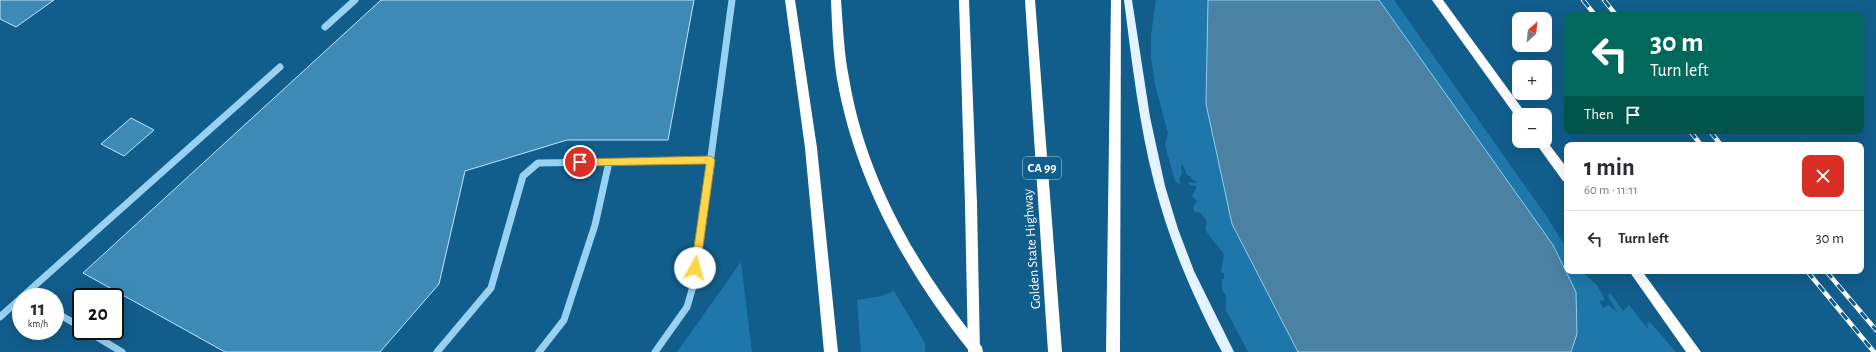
<!DOCTYPE html>
<html lang="en">
<head>
<meta charset="utf-8">
<style>
	body { margin:0; font-family:"Alegreya Sans",sans-serif; background:#f7f7f7; color:#2b2b33; height:100vh; display:flex; flex-direction:column; font-size:15px; white-space:nowrap }
	* { box-sizing:border-box; margin:0 }
	p { font-size:13px; color:#7c7c81 }
	.icon { flex:none; width:22px; height:22px; fill:none; stroke:currentColor; stroke-width:2; stroke-linecap:round; stroke-linejoin:round }
	.map { position:relative; flex:1; overflow:hidden }
	.side { position:absolute; left:1564px; top:142px; width:300px; height:132px; display:flex; flex-direction:column; background:#fff; border-radius:8px; box-shadow:0 4px 16px #0002 }
	.side>* { flex:none }
	.guide { position:absolute; left:1564px; top:12px; width:300px; height:122px; border-radius:8px; box-shadow:0 4px 16px #0002; background:#00695c; color:#fff; overflow:hidden }
	.needle { width:26px; rotate:27deg }
	.controls { position:absolute; left:1512px; top:12px; display:grid; gap:8px }
	.controls a { display:grid; place-items:center; width:40px; height:40px; border-radius:8px; background:#fff; box-shadow:0 4px 16px #0002; font-size:20px }
	.speed { position:absolute; left:12px; top:288px; display:flex; gap:8px; font-size:20px; font-weight:700; text-align:center }
	.speed>* { display:grid; place-content:center; width:52px; height:52px; border-radius:50%; background:#fff; box-shadow:0 4px 16px #0002; line-height:1 }
	.speed small { font-size:10px; font-weight:400 }
	.speed .limit { border:2px solid #111; border-radius:6px; background:#fff; color:#111 }
	.pin { position:absolute; display:grid; place-items:center; width:34px; height:34px; color:#fff; margin:-17px; border:2px solid #fff; border-radius:50%; box-shadow:0 1px 4px #0007 }
	.me { position:absolute; width:44px; margin:-22px; rotate:7deg; stroke-linejoin:round; filter:drop-shadow(0 0 3px #0008) }
	.turn { display:flex; align-items:center; gap:14px; height:84px; padding:0 20px; font-size:18px }
	.turn .icon { width:52px; height:52px; stroke-width:2.5 }
	.turn b { display:block; font-size:28px; line-height:34px }
	.then { display:flex; align-items:center; height:38px; padding:0 20px; background:#0003; gap:8px; font-size:15px }
	.round { display:grid; place-items:center; flex:none; width:42px; height:42px; border-radius:8px; background:#f7f7f7 }
	.overview { display:flex; align-items:center; justify-content:space-between; height:68px; padding:0 20px }
	h1 { font-size:24px; font-weight:700; line-height:30px }
	ul { padding:0; list-style:none }
	li { display:flex; align-items:center; gap:12px; height:56px; padding:0 20px; border-top:1px solid #e1e1e2 }
	li div { flex:1 }
	li b { display:block; font-size:15px }
	li em { font-style:normal }
	.map>svg:first-child { display:block }
</style>
</head>
<body>
<div class="map">
<svg width="1876" height="352" viewBox="0 0 1876 352">
	<rect width="100%" height="100%" fill="#115d8c"/>
	<g fill="#1f77a9">
		<path d="M1156,0H1208L1206,104L1232,224L1298,352H1248L1226,310V296L1222,290V279H1224V274L1221,272L1224,254L1205,230L1207,221L1200,213L1195,212L1193,208L1197,201L1192,196L1197,186L1190,185L1188,182L1198,183L1190,178L1192,177L1187,175L1182,163L1181,169L1184,172L1180,171L1182,173L1179,179L1181,185L1175,181L1165,145L1168,133L1155,85L1151,58V35Z"/>
		<path d="M1379,0H1394L1547,217L1567,249V271H1581L1597,285L1605,300L1599,301L1603,308L1608,305L1617,312L1608,296L1610,293L1623,311L1629,305L1648,329L1647,323L1650,322L1676,352H1571L1577,334Z"/>
		<path d="M741,262L752,352H677Z"/>
		<path d="M894,291L925,343V352H861L857,300L881,296Z"/>
	</g>
	<path fill="#4b82a4" stroke="#89cff5" d="M1208,0H1379L1553,245L1576,292L1577,334L1571,352H1298L1232,224L1206,104Z"/>
	<g fill="#3e8ab7" stroke="#bfe6fd">
		<path d="M0,0H54L16,27L0,19Z"/>
		<path d="M381,0H694L668,140H567L465,171L439,284L380,352H225L83,273Z"/>
		<path d="M131,118L154,130L124,156L101,144Z"/>
	</g>
	<g fill="none" stroke-linecap="round" stroke-linejoin="round">
		<g stroke="#98d1f2" stroke-width="7">
			<path d="M325,27L355,0"/>
			<path d="M609,162L711,160"/>
			<path d="M22,297L280,67"/>
			<path d="M55,312L81,327"/>
			<path d="M0,317L21,298"/>
			<path d="M87,331L122,352"/>
			<path d="M437,352L491,288L523,176L538,163L609,162L595,225L564,320L539,352"/>
			<path d="M655,352L687,307L694,283L732,0"/>
		</g>
		<path fill="#e3f3ff" fill-rule="evenodd" d="M1124,0H1132L1150,117L1165,186L1178,229L1194,271L1234,352H1222C1194,299 1170,244 1155,186C1139,125 1132,62 1124,0Z"/>
		<g fill="#fff" fill-rule="evenodd">
			<path d="M785,0H795L817,148L838,352H824L805,148Z"/>
			<path d="M831,0H841C843,26 844,53 849,78C866,180 918,268 982,347L983,352H970C906,272 855,181 837,79C833,53 832,26 831,0Z"/>
			<path d="M959,0H969L977,204L975,208L971,209L967,208L965,204Z"/>
			<path d="M1025,0H1035L1062,352H1048Z"/>
			<path d="M1111,0H1121L1120,352H1106Z"/>
			<path d="M1432,0H1443L1527,115H1519V119L1517,118Z"/>
			<path d="M1545,139L1567,168V182L1563,181L1534,141H1545Z"/>
			<path d="M1629,271H1642L1701,352H1686Z"/>
		</g>
		<defs>
			<g id="rail">
				<path d="M1583,0L1595,15"/>
				<path d="M1604,0L1616,15"/>
				<path d="M1690,131L1701,145"/>
				<path d="M1710,131L1721,145"/>
				<path d="M1807,271L1874,352"/>
				<path d="M1826,271L1876,330"/>
			</g>
		</defs>
		<use href="#rail" stroke="#fff" stroke-width="4.5"/>
		<use href="#rail" stroke="#115d8c" stroke-width="3" stroke-dasharray="9" stroke-linecap="butt"/>
		<path stroke="#fff" stroke-width="12" d="M971,204L974,352"/>
	</g>
	<path fill="#ffd54a" stroke="#a68a30" d="M711,156L715,160L700,268L699,271L695,272L692,271L691,268L706,164L580,166L576,162L580,159Z"/>
	<g text-anchor="middle" dominant-baseline="central" stroke-width="3.5" stroke-linejoin="round" paint-order="stroke">
		<rect fill="#115d8c" stroke="#b8cedc" stroke-width="1" x="1023" y="157" width="38" height="22" rx="3"/>
		<g font-size="13" font-weight="bold" fill="#fff">
			<text x="1042" y="168">CA 99</text>
		</g>
		<g font-size="14" fill="#fff" stroke="#115d8c">
			<text transform="translate(1032 249) rotate(-94)">Golden State Highway</text>
		</g>
	</g>
</svg>
<div class="controls">
<a><svg class="needle" viewBox="-14 -14 28 28"><path d="M0-13l5 13h-10z" fill="#e53935"/><path d="M0 13l5-13h-10z" fill="#7c7c81"/></svg></a>
<a>+</a>
<a>−</a>
</div>
<div class="speed"><div>11<small>km/h</small></div><div class="limit">20</div></div>
<div class="pin" style="left:580px;top:162px;background:#d93025"><svg class="icon" aria-label="arrive" viewBox="0 0 24 24"><path d="M6 21V4h12l-3 4 3 4H6"/></svg></div>
<svg class="me" style="left:695px;top:268px" viewBox="-20 -20 40 40"><circle r="19" fill="#fff"/><path d="M0-13L10 11 0 6-10 11z" fill="#ffd54a"/></svg>
<div class="guide">
<div class="turn"><svg class="icon" aria-label="left" viewBox="0 0 24 24"><path d="M17 20v-9H6M10 6l-5 5 5 5"/></svg><div><b>30 m</b>Turn left</div></div>
<div class="then">Then<svg class="icon" aria-label="arrive" viewBox="0 0 24 24"><path d="M6 21V4h12l-3 4 3 4H6"/></svg></div>
</div>
<section class="side">
<div class="overview"><div><h1>1 min</h1><p>60 m · 11:11</p></div><a class="round" style="background:#d93025;color:#fff"><svg class="icon" aria-label="close" viewBox="0 0 24 24"><path d="M6 6l12 12M18 6L6 18"/></svg></a></div>
<ul>
<li><svg class="icon" aria-label="left" viewBox="0 0 24 24"><path d="M17 20v-9H6M10 6l-5 5 5 5"/></svg><div><b>Turn left</b></div><em>30 m</em></li>
</ul>
</section>
</div>
</body>
</html>
